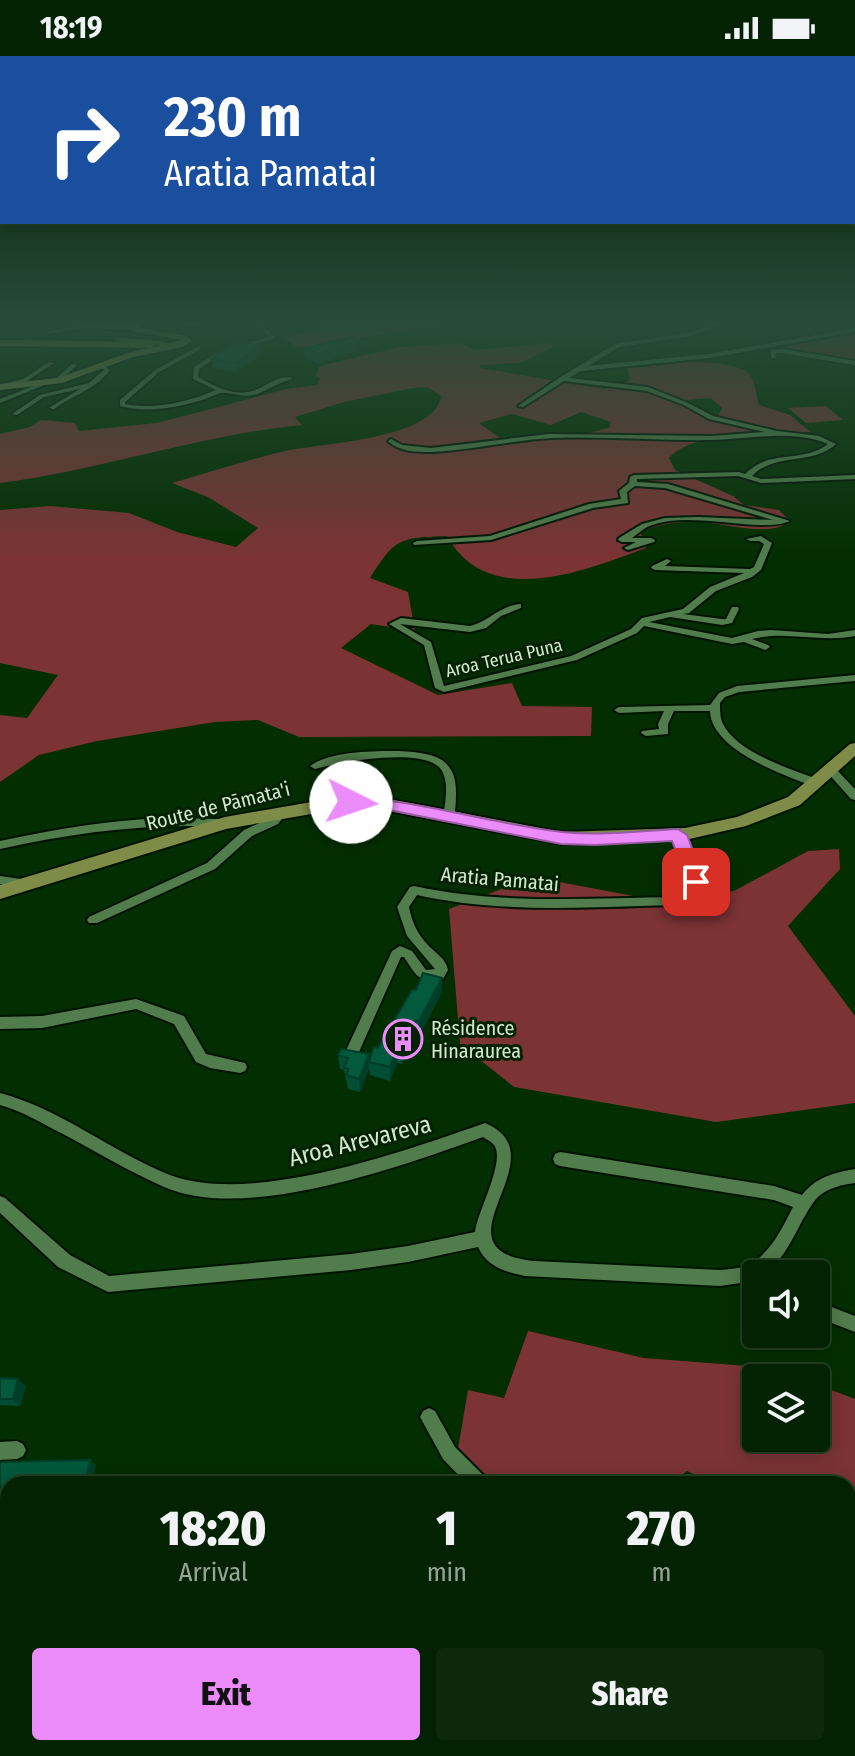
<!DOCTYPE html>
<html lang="en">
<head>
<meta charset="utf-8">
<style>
	body { margin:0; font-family:"Fira Sans Condensed",sans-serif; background:#0c2a0b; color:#f1f3f6; height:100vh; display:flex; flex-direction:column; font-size:30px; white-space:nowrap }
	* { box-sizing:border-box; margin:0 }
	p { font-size:26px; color:#96a499 }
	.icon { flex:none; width:44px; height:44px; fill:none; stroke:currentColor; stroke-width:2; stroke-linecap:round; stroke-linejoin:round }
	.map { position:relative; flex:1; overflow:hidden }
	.sheet { position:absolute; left:0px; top:1420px; width:856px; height:280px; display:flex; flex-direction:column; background:#022201; border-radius:24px 24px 0 0; box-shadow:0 4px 20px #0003,0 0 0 2px #233f23 }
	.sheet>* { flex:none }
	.top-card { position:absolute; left:0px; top:0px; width:856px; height:168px; box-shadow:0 4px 20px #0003,0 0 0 2px #233f23; background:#1a4fa0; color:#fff; overflow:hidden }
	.fabs { position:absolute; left:742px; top:1204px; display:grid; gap:16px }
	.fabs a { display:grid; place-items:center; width:88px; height:88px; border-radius:8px; background:#022201; box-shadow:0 4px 20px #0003,0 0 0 2px #233f23; font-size:40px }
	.pin { position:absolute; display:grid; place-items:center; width:68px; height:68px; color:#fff; margin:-34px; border-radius:16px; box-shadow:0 4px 12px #0006 }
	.me { position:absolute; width:88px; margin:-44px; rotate:94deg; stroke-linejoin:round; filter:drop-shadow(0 0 6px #0008) }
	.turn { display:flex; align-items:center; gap:28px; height:168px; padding:0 32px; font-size:36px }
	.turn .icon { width:104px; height:104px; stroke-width:2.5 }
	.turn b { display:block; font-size:56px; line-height:68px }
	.eta { display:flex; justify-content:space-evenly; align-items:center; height:136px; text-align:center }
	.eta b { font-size:48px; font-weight:800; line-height:56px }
	.button { display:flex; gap:16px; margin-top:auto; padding:16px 32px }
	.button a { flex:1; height:92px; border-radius:8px; background:#ec8cfb; color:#111; font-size:32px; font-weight:800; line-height:92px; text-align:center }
	.button a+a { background:#0c2a0b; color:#f1f3f6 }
	.status { display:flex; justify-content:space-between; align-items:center; height:56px; padding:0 40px; background:#022201; direction:ltr }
	.status svg { height:22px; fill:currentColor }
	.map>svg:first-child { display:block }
</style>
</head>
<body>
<div class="status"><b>18:19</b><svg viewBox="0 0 49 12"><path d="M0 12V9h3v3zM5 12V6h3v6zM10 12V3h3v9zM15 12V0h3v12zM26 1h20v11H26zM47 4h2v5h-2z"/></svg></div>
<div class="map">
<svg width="855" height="1700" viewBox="0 0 855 1700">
	<rect width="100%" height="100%" fill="#032e01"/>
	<g fill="#7b3334" fill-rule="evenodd">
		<path d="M346,264H493L380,278L309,292L297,291L285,282Z"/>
		<path d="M855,276V306L766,292Z"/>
		<path d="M461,287L474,294L551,287L553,291L520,307L480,309V312L604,333L626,328L630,322L627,312L631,308C653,306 737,301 750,319C756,327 756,340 759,349L790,359L810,376C775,377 692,374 669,402L675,414L733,440L744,449L779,454L790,465C771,482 727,468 703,466C682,465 660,468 640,475L646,492C584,515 488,554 447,480C400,482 396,481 370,522L408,536L415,575L371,568L341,592L438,639L512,627L522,650L592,651L591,680L299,681L258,664L215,666L97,685L39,699L0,726V659L27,662L58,619L0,607V454L51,450L129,457L177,476L236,491L258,472L208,441L172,427C210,416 247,404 285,395C319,387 435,384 441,340L427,331L413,332L344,346L295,361L302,369C199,379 102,414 0,427V378L30,371L41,364L75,367L79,375L157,367L286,333L317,329L320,322L316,319L320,310L400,291ZM711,342L722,352L718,361L711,365L674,345ZM581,356L611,366L609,372L571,381L507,387L479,367L512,358L551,369Z"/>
		<path d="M826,350L843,364L806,367L788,352Z"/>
		<path d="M839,793L840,813L788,870L855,960V1047L716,1066L514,1031L460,988L449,853L533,821L681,849L736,834L808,795Z"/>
		<path d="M528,1275L644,1302L773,1312L799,1322H756V1382H816V1328L855,1343V1700H739L744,1692H848V1428H714L687,1415L669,1428H452L468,1334L504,1342Z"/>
	</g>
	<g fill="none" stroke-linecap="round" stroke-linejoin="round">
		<defs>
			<g id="street">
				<path d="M166,264L188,266L235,264L188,270Z"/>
				<path d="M242,264C257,264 267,271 276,282L221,299L199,313L198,321C214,330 234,341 252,335C267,331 277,318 293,322L292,323C279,326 270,333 257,338C243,343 231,335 220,337C214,339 208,342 202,344C175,352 147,357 120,350V344L155,314L199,290L201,293L159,316L125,346V348C154,354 189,346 216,334L193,323L194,311L217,297L269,281L261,272Z"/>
				<path d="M724,264H731L692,280L619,291L588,310L709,298L855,272V276L709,302L581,315L569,322L648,331L688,347L713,360L777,375L819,380L836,388C812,410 775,396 752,420L761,423L855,419V423L761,427L738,420L637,423V426L668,428L790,465C781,469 770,469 760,469C726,468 678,457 647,471C642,474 637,478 632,482H651L655,484L654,486L628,494L624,492L636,486H622L618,484L619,482L642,468L665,462L699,461L773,464L665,432L635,430L627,436L628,447L593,452L491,484L414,489L413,487L417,485L490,480L589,448L621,443L619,435L629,427L630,421L634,419L739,416L745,418C771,392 802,408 828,388C792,373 751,383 713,384C659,385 606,380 553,382C512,384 472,394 431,396C415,396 400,396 388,385L391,383L402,389L431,392L549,378L712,380L765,376L709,363L684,349L647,335L564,325L523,351L518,350L559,322L615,288L691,276Z"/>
				<path d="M85,268L133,270L136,272L133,274L85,272L49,278L46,276Z"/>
				<path d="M114,281L161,285L172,291L169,293L160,289L112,284Z"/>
				<path d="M782,293L855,305V309L782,297H776L775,302H771V294Z"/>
				<path d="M49,306L54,307L27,325L0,333V329L23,323Z"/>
				<path d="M72,308L77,309L56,328H52V326Z"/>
				<path d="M100,309H104L110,314C96,333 73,339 54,353L49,352L80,333L44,341L17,359L12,358L40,339L89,327L104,314Z"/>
				<path d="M39,328L44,329L0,347V343Z"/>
				<path d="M761,480L772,487L761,514L752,521L716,535L689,557L683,558L722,563H726L732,551H738L739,553L732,567L722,569L670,561L649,566L732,582L758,575L771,574L828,578L855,574V580C821,587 785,574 752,583L768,589L770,591L765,594L744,586L732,588L644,570L637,577L577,604L444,636L435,632L424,589L389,568L401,562L470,570C489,566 500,549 521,548V552L501,560L486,572L470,576L400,568L431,586L444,630L571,600L631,573L642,562L683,553L710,531L744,517L655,514L651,512L652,510L667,503L671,505L665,510L750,513L754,511L764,488L759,485H750L746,483Z"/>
				<path d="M855,619V625L739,636L725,641L720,647C720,654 720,660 722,666C736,697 791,713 820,724L821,727L816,731C785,720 711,694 710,655H674L668,668V678L646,680L641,677L642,675L659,673L658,668L664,655L619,657L614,654L619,651L710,649L719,637L737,630Z"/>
				<path d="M399,695C432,697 457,700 456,739C456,748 455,757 453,765L449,766L443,762C445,748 450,724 440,712C420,691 340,706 315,713L310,710C330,695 373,695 399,695Z"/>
				<path d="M830,710L834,711L855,733V744L851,743L826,715L825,713Z"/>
				<path d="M282,752L287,756L278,768L252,780L215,813L97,867H89L87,864L89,861L207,807L244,774L270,762L278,753Z"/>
				<path d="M166,762L222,763L228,767L222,771C146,767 74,777 0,793V785C55,773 110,764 166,762Z"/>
				<path d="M678,775L684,779L702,826C699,841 691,845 677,849C590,851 502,858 417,839L409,851C412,866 417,877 427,888C435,897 446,902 448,914L443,923C418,928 416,919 404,901H401L355,1005L350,1007L345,1005L343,1001L392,895L400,890L412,895L426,914L435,913L407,880L397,851L410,831L414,830C501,849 589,842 677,841L688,833L690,826L672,779Z"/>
				<path d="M0,820L28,824L34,828L28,832L0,828Z"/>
				<path d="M136,943L184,960L206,998L245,1007L247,1011L245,1015L240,1017L210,1012L196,1006L174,968L136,953L42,972L0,973V961L42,960Z"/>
				<path d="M0,1037C61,1053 112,1096 170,1119C252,1150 405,1095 485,1067C564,1100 427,1194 534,1205L720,1214C728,1213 738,1213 745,1210C770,1200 782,1172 793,1151L774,1144L560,1110L555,1108L553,1103L555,1098L560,1096L774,1130L802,1139C816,1121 833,1117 855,1113V1127C842,1129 830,1131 819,1140C799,1159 786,1216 756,1218V1221L747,1226L720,1230L525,1220C505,1216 486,1210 478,1191L408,1206L351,1214L108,1236L58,1211L0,1157V1140L5,1142L70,1199L109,1220L351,1198L408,1190L475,1176C477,1156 506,1105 494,1089C491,1085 487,1084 483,1081C402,1110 246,1167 164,1131C128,1115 95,1095 61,1077C41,1067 22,1055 0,1049Z"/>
				<path d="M816,1245L855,1260V1276L816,1261Z"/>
				<path d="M429,1352L435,1355L455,1391L486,1422L489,1428H467L443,1403L420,1361L423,1355Z"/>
				<path d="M17,1385L23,1388L26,1394L23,1400L17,1403L0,1404V1386Z"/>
				<path d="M8,1448V1466L0,1467V1449Z"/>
				<path d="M0,1559L8,1561V1581L0,1579Z"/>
				<path d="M848,1588L855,1591V1612L848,1609Z"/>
				<path d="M855,1681V1700H747L752,1692H848V1682Z"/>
				<rect x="262" y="1692" width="22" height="8"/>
				<path d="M591,1692H617L621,1700H595Z"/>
			</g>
			<g id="secondary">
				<path d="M134,264H143L138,269L141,272L187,280L191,285L183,291L133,301L62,327L0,334V328L58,322L128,297L182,284L135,276L129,269Z"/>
				<path d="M0,284L151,286L155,289L151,292L0,290Z"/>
				<path d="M855,687V700L800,749L746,770L685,784L561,788L389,755L340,753L226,773L0,843V829L225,761L340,741L389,743L561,776L685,772L737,761L788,741L850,688Z"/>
			</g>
		</defs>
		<use href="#street" stroke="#001400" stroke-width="4"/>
		<use href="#secondary" stroke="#001400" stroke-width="4"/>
		<use href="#street" fill="#517c4c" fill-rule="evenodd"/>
		<use href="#secondary" fill="#7f8c48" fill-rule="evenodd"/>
	</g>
	<g fill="#024d33">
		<path d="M355,286V295L318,308L305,302V292Z"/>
		<path d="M261,298L237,316L213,312L211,303Z"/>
		<path d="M442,922V936L420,978H416L410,994H407L402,1008L397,1007L390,1025L370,1019L369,1013L360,1036L348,1033L344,1014L340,1013L338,999L369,998V1004L416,934Z"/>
		<path d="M0,1322L26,1330L20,1350L0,1349Z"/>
		<path d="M90,1404L96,1409L8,1428V1436H0V1406Z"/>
	</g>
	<g fill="#013e29">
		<path d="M355,286V295L318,308L317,298Z"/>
		<path d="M260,289L261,298L237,316L235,307Z"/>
		<path d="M442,922V936L420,978L419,965Z"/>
		<path d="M416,964V978L410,994V981Z"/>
		<path d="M407,980V994L402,1008L401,994Z"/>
		<path d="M397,993V1007L390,1025V1011Z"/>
		<path d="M369,998V1013L360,1036L359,1023Z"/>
		<path d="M18,1323L26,1330L20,1350L13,1343Z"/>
		<path d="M90,1404L96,1409L92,1428H85Z"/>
	</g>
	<g fill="#02593b" stroke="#013e29" stroke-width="2">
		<path d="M353,281L355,286L317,298L305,292Z"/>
		<path d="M243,286L260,289L235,307L211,303L230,290Z"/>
		<path d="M423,917L442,922L419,965L416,964L410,981L407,980L401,994L397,993L390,1011L369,1006L374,991L378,992L412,934H416Z"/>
		<path d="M341,993L369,998L359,1023L346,1019L349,1013L344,1012L348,1002L338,999Z"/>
		<path d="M0,1322L18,1323L13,1343H0Z"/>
		<path d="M90,1404L85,1428H8V1431H0V1406Z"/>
	</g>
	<linearGradient id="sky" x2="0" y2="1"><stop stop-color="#021901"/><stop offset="0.53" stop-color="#284c38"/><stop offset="1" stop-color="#284c38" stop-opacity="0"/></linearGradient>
	<rect width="855" height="502" fill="url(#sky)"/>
	<path fill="#ec8cfb" stroke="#995ba3" stroke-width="2" d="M351,741C423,745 491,768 562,776C601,780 640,775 678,773L687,779L705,826L696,833L690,831L672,785L596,789L561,788L389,754L345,750L343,746L345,742Z"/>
	<defs>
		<symbol id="building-ring" viewBox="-11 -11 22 22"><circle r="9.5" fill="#042202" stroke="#ec8cfb" stroke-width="1.5"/><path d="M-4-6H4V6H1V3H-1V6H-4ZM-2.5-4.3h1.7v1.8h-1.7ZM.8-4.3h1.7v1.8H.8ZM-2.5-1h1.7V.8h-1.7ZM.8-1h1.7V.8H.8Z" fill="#ec8cfb"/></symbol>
	</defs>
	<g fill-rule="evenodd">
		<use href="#building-ring" x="381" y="961" width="44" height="44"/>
	</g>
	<g text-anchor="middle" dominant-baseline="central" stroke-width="6" stroke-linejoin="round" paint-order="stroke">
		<g font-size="18" fill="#d2e9cf" stroke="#042202">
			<text transform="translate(504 602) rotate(-13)">Aroa Terua Puna</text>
		</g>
		<g font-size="20" fill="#d2e9cf" stroke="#042202">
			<text transform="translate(218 750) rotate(-14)">Route de Pāmata'i</text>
			<text transform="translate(500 823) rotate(5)">Aratia Pamatai</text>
		</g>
		<g font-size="20" fill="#d2e9cf" stroke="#042202" text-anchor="start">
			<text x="431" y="972">Résidence<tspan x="431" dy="23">Hinaraurea</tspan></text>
		</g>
		<g font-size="24" fill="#d2e9cf" stroke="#042202">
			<text transform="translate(360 1085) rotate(-14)">Aroa Arevareva</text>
		</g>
	</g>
</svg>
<div class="fabs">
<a><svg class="icon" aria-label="sound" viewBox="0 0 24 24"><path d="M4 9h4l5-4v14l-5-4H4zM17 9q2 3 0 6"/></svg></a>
<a><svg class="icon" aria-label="layers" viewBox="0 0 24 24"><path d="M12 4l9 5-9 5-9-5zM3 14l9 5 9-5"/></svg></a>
</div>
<div class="pin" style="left:696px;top:826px;background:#d93025"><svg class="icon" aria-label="arrive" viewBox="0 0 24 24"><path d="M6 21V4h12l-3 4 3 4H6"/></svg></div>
<svg class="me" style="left:351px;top:746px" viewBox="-20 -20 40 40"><circle r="19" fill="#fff"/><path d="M0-13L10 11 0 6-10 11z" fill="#ec8cfb"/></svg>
<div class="top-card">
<div class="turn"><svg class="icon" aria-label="right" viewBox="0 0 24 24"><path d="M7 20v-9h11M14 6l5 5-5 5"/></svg><div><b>230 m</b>Aratia Pamatai</div></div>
</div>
<section class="sheet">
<div class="eta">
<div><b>18:20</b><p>Arrival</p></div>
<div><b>1</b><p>min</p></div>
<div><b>270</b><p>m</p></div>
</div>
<div class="button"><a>Exit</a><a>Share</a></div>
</section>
</div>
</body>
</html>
